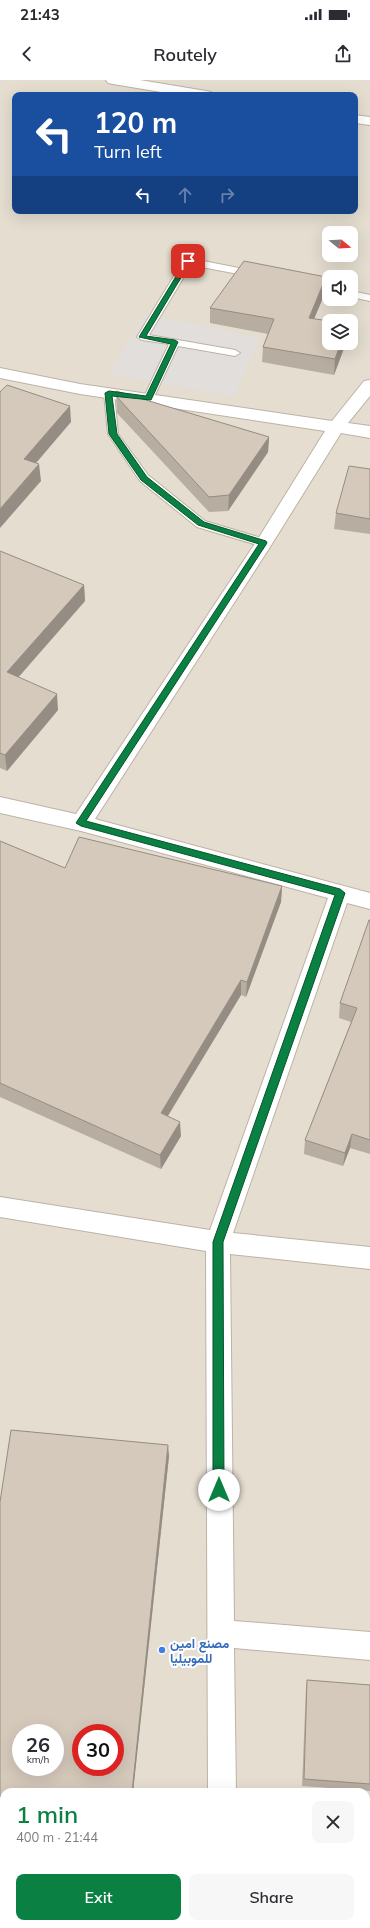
<!DOCTYPE html>
<html lang="en">
<head>
<meta charset="utf-8">
<style>
	body { margin:0; font-family:Mulish,Vazirmatn,sans-serif; background:#f7f7f7; color:#2b2b33; height:100vh; display:flex; flex-direction:column; font-size:15px; white-space:nowrap }
	* { box-sizing:border-box; margin:0 }
	p { font-size:13px; color:#7c7c81 }
	.icon { flex:none; width:22px; height:22px; fill:none; stroke:currentColor; stroke-width:2; stroke-linecap:round; stroke-linejoin:round }
	.map { position:relative; flex:1; overflow:hidden }
	.drawer { position:absolute; left:0px; top:1708px; width:370px; height:140px; display:flex; flex-direction:column; background:#fff; border-radius:12px 12px 0 0; box-shadow:0 4px 16px #0002 }
	.drawer>* { flex:none }
	.top-card { position:absolute; left:12px; top:12px; width:346px; height:122px; border-radius:8px; box-shadow:0 4px 16px #0002; background:#1a4fa0; color:#fff; overflow:hidden }
	.needle { width:26px; rotate:108deg }
	.tools { position:absolute; left:322px; top:146px; display:grid; gap:8px }
	.tools a { display:grid; place-items:center; width:36px; height:36px; border-radius:8px; background:#fff; box-shadow:0 4px 16px #0002; font-size:20px }
	.speed { position:absolute; left:12px; top:1644px; display:flex; gap:8px; font-size:20px; font-weight:700; text-align:center }
	.speed>* { display:grid; place-content:center; width:52px; height:52px; border-radius:50%; background:#fff; box-shadow:0 4px 16px #0002; line-height:1 }
	.speed small { font-size:10px; font-weight:400 }
	.speed .limit { border:6px solid #d22; background:#fff; color:#111 }
	.pin { position:absolute; display:grid; place-items:center; width:34px; height:34px; color:#fff; margin:-17px; border-radius:8px; box-shadow:0 2px 6px #0006 }
	.me { position:absolute; width:44px; margin:-22px; rotate:0deg; stroke-linejoin:round; filter:drop-shadow(0 0 3px #0008) }
	.turn { display:flex; align-items:center; gap:14px; height:84px; padding:0 16px; font-size:18px }
	.turn .icon { width:52px; height:52px; stroke-width:2.5 }
	.turn b { display:block; font-size:28px; line-height:34px }
	.lanes { display:flex; align-items:center; height:38px; padding:0 16px; background:#0003; justify-content:center; gap:20px; direction:ltr }
	.lanes .off { opacity:.35 }
	.round { display:grid; place-items:center; flex:none; width:42px; height:42px; border-radius:8px; background:#f7f7f7 }
	.headline { display:flex; align-items:center; justify-content:space-between; height:68px; padding:0 16px }
	h1 { font-size:24px; font-weight:600; line-height:30px; color:#0b8043 }
	.action { display:flex; gap:8px; margin-top:auto; padding:8px 16px }
	.action a { flex:1; height:46px; border-radius:8px; background:#0b8043; color:#fff; font-size:16px; font-weight:600; line-height:46px; text-align:center }
	.action a+a { background:#f7f7f7; color:#2b2b33 }
	.status { display:flex; justify-content:space-between; align-items:center; height:28px; padding:0 20px; background:#fff; direction:ltr }
	.status svg { height:11px; fill:currentColor }
	header { display:flex; justify-content:space-between; align-items:center; height:52px; padding:0 16px; background:#fff; font-size:18px; font-weight:600 }
	.map>svg:first-child { display:block }
</style>
</head>
<body>
<div class="status"><b>21:43</b><svg viewBox="0 0 49 12"><path d="M0 12V9h3v3zM5 12V6h3v6zM10 12V3h3v9zM15 12V0h3v12zM26 1h20v11H26zM47 4h2v5h-2z"/></svg></div>
<header><svg class="icon" aria-label="back" viewBox="0 0 24 24"><path d="M15 5l-7 7 7 7"/></svg>Routely<svg class="icon" aria-label="share" viewBox="0 0 24 24"><path d="M12 15V3M7 8l5-5 5 5M5 13v7h14v-7"/></svg></header>
<div class="map">
<svg width="370" height="1848" viewBox="0 0 370 1848">
	<rect width="100%" height="100%" fill="#f1ece2"/>
	<path fill="#e4ddd0" fill-rule="evenodd" d="M0,0H370V1848H0ZM15,15H355V131H15ZM329,153H351V175H329ZM329,197H351V219H329ZM329,241H351V263H329ZM21,1653H55V1687H21ZM81,1653H115V1687H81ZM4,1712H366V1844H4Z"/>
	<path fill="#e1dedb" d="M146,234L259,258L234,317L108,293Z"/>
	<g fill="none" stroke-linecap="round" stroke-linejoin="round">
		<defs>
			<g id="lane">
				<path d="M188,178L254,191L259,194L254,197L191,185L149,255L235,270L240,273L235,276L178,266L153,319L152,321H144L143,319L169,264L142,260L137,257L183,181Z"/>
				<path d="M306,202L329,206V212L302,207L301,205L302,203Z"/>
				<path d="M351,211L370,215V221L351,217Z"/>
				<path d="M109,310L114,313L118,354L148,395L205,441L268,460L270,463L268,466L264,467L197,447L140,401L108,354L104,313Z"/>
			</g>
			<g id="street">
				<path d="M106,0H140L206,11L211,12L213,15H179L113,4L108,3Z"/>
				<path d="M355,35L370,37V45L355,43Z"/>
				<path d="M0,288L80,304L332,341L364,301L370,300V316L348,343L370,346V358L341,353L270,467L95,739L370,813V829L347,823L233,1153L370,1167V1189L230,1174L234,1541L370,1552V1580L234,1568L236,1712H208L206,1171L0,1137V1117L210,1150L328,818L81,751L0,733V717L76,734L258,459L325,351L80,314L0,298Z"/>
				<rect x="209" y="1844" width="30" height="4"/>
			</g>
		</defs>
		<use href="#lane" stroke="#bcb3a5" stroke-width="2"/>
		<use href="#street" stroke="#bcb3a5" stroke-width="2"/>
		<use href="#lane" fill="#fff" fill-rule="evenodd"/>
		<use href="#street" fill="#fff" fill-rule="evenodd"/>
	</g>
	<g fill="#b7ada1">
		<path d="M326,197L325,213L314,239L346,263L334,295L262,282L263,267L268,254L210,243V228Z"/>
		<path d="M116,311L269,357L268,372L228,431L209,432L117,333Z"/>
		<path d="M370,389V454L334,449L336,433Z"/>
		<path d="M0,471L84,505L85,521L18,597L58,630L7,691L0,688Z"/>
		<path d="M0,761L65,788L282,806L281,822L246,917L241,915L168,1036L181,1056L161,1089L0,1017Z"/>
		<path d="M370,840V1074L350,1068L343,1086L304,1074L305,1060L351,942L339,938L340,923Z"/>
		<path d="M169,1376L133,1712H4V1742L0,1741V1422Z"/>
		<path d="M307,1600L370,1605V1711L302,1706L306,1608Z"/>
	</g>
	<g fill="#958d83">
		<path d="M326,197L325,213L308,253L309,238Z"/>
		<path d="M341,263H346L334,295L335,279Z"/>
		<path d="M70,326L71,342L25,396L24,379Z"/>
		<path d="M269,357L268,372L228,431L229,415Z"/>
		<path d="M39,384L41,401L0,448V429Z"/>
		<path d="M84,505L85,521L9,608L7,592Z"/>
		<path d="M57,614L58,630L7,691L5,675Z"/>
		<path d="M282,806L281,822L246,917L247,902Z"/>
		<path d="M241,900V915L161,1047V1033Z"/>
		<path d="M180,1042L181,1056L161,1089L160,1075Z"/>
		<path d="M352,1054L350,1068L343,1086L345,1073Z"/>
		<path d="M168,1365L169,1376L133,1712H132Z"/>
		<path d="M141,1844H142L141,1848H140Z"/>
	</g>
	<g fill="#d5c9bb" stroke="#958d83" fill-rule="evenodd">
		<path d="M244,181L326,197L309,238L329,241V263H341L335,279L263,267L274,239L210,228Z"/>
		<path d="M7,305L70,326L24,379L39,384L0,429V312Z"/>
		<path d="M116,311L269,357L229,415L209,417L117,317Z"/>
		<path d="M349,386L370,389V439L336,433Z"/>
		<path d="M0,471L84,505L7,592L57,614L5,675L0,673Z"/>
		<path d="M79,757L282,806L247,902L241,900L161,1033L180,1042L160,1075L0,1003V761L65,788Z"/>
		<path d="M369,840H370V1060L352,1054L345,1073L305,1060L357,928L340,923Z"/>
		<path d="M11,1350L168,1365L132,1712H4V1735L0,1734V1422ZM21,1653H55V1687H21ZM81,1653H115V1687H81Z"/>
		<path d="M307,1600L370,1605V1704L304,1699Z"/>
		<path d="M51,1844H141L140,1848H50Z"/>
	</g>
	<path fill="#0b8043" stroke="#07532c" d="M186,180L191,181L146,256L175,260L178,262L151,320L112,316L117,354L147,397L204,442L266,461L267,463L86,741L340,809L345,813L223,1162L224,1410L222,1414L219,1416L215,1414L213,1410V1162L335,815L81,746L76,743L259,464L198,445L141,400L109,354L105,313L109,311L146,316L171,264L139,257Z"/>
	<circle fill="#3f7fe0" stroke="#fff" stroke-width="1.5" cx="162" cy="1570" r="4"/>
	<g text-anchor="middle" dominant-baseline="central" stroke-width="4" stroke-linejoin="round" paint-order="stroke">
		<g font-size="13" font-weight="bold" fill="#366cbe" stroke="#fff" text-anchor="start">
			<text x="170" y="1563">مصنع امين<tspan x="170" dy="15">للموبيليا</tspan></text>
		</g>
	</g>
</svg>
<div class="tools">
<a><svg class="needle" viewBox="-14 -14 28 28"><path d="M0-13l5 13h-10z" fill="#e53935"/><path d="M0 13l5-13h-10z" fill="#7c7c81"/></svg></a>
<a><svg class="icon" aria-label="sound" viewBox="0 0 24 24"><path d="M4 9h4l5-4v14l-5-4H4zM17 9q2 3 0 6"/></svg></a>
<a><svg class="icon" aria-label="layers" viewBox="0 0 24 24"><path d="M12 4l9 5-9 5-9-5zM3 14l9 5 9-5"/></svg></a>
</div>
<div class="speed"><div>26<small>km/h</small></div><div class="limit">30</div></div>
<div class="pin" style="left:188px;top:181px;background:#d93025"><svg class="icon" aria-label="arrive" viewBox="0 0 24 24"><path d="M6 21V4h12l-3 4 3 4H6"/></svg></div>
<svg class="me" style="left:219px;top:1410px" viewBox="-20 -20 40 40"><circle r="19" fill="#fff"/><path d="M0-13L10 11 0 6-10 11z" fill="#0b8043"/></svg>
<div class="top-card">
<div class="turn"><svg class="icon" aria-label="left" viewBox="0 0 24 24"><path d="M17 20v-9H6M10 6l-5 5 5 5"/></svg><div><b>120 m</b>Turn left</div></div>
<div class="lanes"><svg class="icon" aria-label="left" viewBox="0 0 24 24"><path d="M17 20v-9H6M10 6l-5 5 5 5"/></svg><svg class="icon off" aria-label="ahead" viewBox="0 0 24 24"><path d="M12 20V5M6 11l6-6 6 6"/></svg><svg class="icon off" aria-label="right" viewBox="0 0 24 24"><path d="M7 20v-9h11M14 6l5 5-5 5"/></svg></div>
</div>
<section class="drawer">
<div class="headline"><div><h1>1 min</h1><p>400 m · 21:44</p></div><a class="round"><svg class="icon" aria-label="close" viewBox="0 0 24 24"><path d="M6 6l12 12M18 6L6 18"/></svg></a></div>
<div class="action"><a>Exit</a><a>Share</a></div>
</section>
</div>
</body>
</html>
